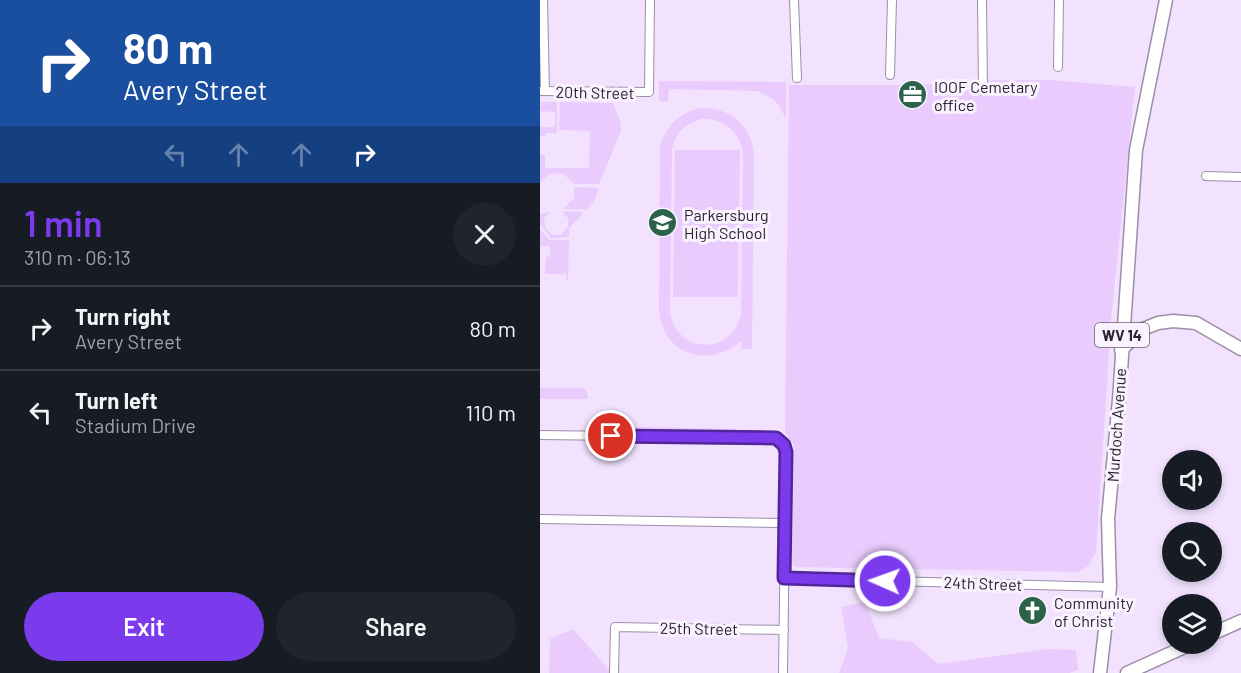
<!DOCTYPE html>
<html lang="en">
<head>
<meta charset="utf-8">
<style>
	body { margin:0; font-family:Barlow,sans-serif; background:#20242c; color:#f1f3f6; height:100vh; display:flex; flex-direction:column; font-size:22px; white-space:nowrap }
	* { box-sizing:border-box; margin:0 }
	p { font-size:20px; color:#9ea1a6 }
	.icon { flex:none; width:33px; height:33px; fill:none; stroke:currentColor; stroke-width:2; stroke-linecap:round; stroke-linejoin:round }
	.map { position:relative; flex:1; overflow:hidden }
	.drawer { display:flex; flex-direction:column; background:#171b24; width:540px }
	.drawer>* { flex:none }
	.hud { background:#1a4fa0; color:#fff; overflow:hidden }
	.controls { position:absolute; left:622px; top:450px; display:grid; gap:12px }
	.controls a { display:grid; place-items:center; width:60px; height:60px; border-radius:50%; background:#171b24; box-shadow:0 3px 9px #0003; font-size:30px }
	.pin { position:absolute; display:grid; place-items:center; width:51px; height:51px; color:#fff; margin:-26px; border:3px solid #fff; border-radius:50%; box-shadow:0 2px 6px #0007 }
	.me { position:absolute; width:66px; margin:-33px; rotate:272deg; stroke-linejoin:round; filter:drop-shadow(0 0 4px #0008) }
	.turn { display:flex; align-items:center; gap:21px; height:126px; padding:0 24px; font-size:27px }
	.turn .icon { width:78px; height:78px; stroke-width:2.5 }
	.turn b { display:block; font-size:42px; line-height:51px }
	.lanes { display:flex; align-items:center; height:57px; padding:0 24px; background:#0003; justify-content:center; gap:30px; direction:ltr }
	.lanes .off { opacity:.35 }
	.round { display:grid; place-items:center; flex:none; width:63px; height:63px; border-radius:32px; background:#20242c }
	.headline { display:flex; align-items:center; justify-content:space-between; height:102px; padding:0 24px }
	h1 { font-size:36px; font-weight:600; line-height:45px; color:#7c3aed }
	.primary-button { display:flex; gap:12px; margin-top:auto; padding:12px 24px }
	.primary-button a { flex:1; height:69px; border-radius:36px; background:#7c3aed; color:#fff; font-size:24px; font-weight:600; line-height:69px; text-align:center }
	.primary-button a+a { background:#20242c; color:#f1f3f6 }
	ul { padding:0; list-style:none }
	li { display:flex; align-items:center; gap:18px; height:84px; padding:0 24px; border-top:2px solid #363941 }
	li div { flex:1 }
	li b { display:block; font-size:22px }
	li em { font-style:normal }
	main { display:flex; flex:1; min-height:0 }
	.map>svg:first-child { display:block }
</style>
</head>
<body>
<main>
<section class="drawer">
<div class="hud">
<div class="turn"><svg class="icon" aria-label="right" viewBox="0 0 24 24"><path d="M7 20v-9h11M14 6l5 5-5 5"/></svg><div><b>80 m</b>Avery Street</div></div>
<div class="lanes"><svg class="icon off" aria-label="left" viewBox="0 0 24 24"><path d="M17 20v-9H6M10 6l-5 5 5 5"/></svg><svg class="icon off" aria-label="ahead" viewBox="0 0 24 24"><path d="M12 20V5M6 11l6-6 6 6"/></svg><svg class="icon off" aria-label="ahead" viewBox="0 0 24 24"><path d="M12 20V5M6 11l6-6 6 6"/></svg><svg class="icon" aria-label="right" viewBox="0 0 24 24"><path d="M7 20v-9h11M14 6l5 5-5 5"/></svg></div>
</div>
<div class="headline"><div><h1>1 min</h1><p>310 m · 06:13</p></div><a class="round"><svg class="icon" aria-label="close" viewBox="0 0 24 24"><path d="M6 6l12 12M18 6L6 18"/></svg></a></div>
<ul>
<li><svg class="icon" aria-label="right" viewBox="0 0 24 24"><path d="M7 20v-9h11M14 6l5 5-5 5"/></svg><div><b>Turn right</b><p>Avery Street</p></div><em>80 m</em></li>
<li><svg class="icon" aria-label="left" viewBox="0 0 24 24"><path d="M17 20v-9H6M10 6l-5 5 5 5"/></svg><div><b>Turn left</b><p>Stadium Drive</p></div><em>110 m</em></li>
</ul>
<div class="primary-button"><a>Exit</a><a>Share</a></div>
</section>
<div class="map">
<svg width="701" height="673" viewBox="0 0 701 673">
	<rect width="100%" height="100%" fill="#f2e2fe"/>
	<g fill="#e9ccfd" fill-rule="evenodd">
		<path d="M455,80H508L595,87L571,320L556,554L554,555L549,565L539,572L257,567L253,565L252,561L254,445L245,432L249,85H378Z"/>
		<path d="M119,81L246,82V119L240,107L233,99L217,91L129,89L128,101H119Z"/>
		<path d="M1,102H17V133H6L5,136H0V127H15V112L0,111Z"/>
		<path d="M20,102L73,103L81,123V131L59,184H34L23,173L9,174L0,182V155H5V168H49L50,131L19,130Z"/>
		<path d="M160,108C190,107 212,125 214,155L212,349H201V341C169,370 121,354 119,309L120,147C126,126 139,113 160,108ZM162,119C184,118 201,132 203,155L201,315C190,358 133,353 130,309L132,149C135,133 146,123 162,119Z"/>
		<path d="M135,150H200L198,297H133Z"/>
		<path d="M34,187L58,188L56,198L47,209H23L34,198Z"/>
		<path d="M25,211L42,212V215L29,228V237L11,238L0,224V214L10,212L4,218L5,228L12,235H21L28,227V218L23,213Z"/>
		<path d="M0,229L9,240H29L28,280H25L27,279L26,274H5L6,257L10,256V246H0Z"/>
		<path d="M0,388H44L47,391L48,399H0Z"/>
		<path d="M58,426L196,429V432L57,429Z"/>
		<path d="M325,602L339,638L372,642L398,664L508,649L536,650L538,670L529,673H299L308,648L301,607Z"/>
		<path d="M33,629L72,673H9L10,639Z"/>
	</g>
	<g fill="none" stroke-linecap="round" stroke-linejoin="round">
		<defs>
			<g id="street">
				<path d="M3,0L5,91"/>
				<path d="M254,0L257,78"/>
				<path d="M442,0L443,91"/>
				<path d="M518,67L519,0"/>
				<path d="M350,75L352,0"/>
				<path d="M0,91L109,92L110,0"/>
				<path d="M666,176L701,177"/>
				<path d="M0,435L236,438L244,445L246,452L243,673"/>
				<path d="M0,519L244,523"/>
				<path d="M244,578L570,587"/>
				<path d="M74,673L75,627L244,630"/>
			</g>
			<g id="primary">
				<path d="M581,350L603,329L618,323L633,321L656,323L701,349"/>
				<path d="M672,634L701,621"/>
				<path d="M560,673L570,587L568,519L579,400L596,150L626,0"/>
				<path d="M587,673L651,644"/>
			</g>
		</defs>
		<use href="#street" stroke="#9d8ea8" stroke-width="10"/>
		<use href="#primary" stroke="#9d8ea8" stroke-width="15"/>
		<use href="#street" stroke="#fff" stroke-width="8"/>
		<use href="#primary" stroke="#fff" stroke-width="12"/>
	</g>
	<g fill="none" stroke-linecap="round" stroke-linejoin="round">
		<defs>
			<path id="route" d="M71,436L236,438L244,445L246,452L244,578L345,581"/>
		</defs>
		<use href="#route" stroke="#51269a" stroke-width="15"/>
		<use href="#route" stroke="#7c3aed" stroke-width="10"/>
	</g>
	<defs>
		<symbol id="office-disc" viewBox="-11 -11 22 22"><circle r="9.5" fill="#2c6249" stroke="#faf3ff"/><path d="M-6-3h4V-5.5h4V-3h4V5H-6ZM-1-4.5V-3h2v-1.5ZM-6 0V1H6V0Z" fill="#fff"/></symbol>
		<symbol id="school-disc" viewBox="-11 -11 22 22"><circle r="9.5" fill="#2c6249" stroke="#faf3ff"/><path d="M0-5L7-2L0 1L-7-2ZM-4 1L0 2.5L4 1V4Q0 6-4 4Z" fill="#fff"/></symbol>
		<symbol id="church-disc" viewBox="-11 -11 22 22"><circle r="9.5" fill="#2c6249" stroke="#faf3ff"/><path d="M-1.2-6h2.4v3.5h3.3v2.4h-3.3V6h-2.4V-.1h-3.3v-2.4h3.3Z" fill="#fff"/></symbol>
	</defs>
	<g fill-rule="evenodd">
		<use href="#office-disc" x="356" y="78" width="33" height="33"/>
		<use href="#school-disc" x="106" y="206" width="33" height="33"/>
		<use href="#church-disc" x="476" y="594" width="33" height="33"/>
	</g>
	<g text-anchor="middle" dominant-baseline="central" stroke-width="6" stroke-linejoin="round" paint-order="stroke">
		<rect fill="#faf3ff" stroke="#68626d" stroke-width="1.5" x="555" y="323" width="54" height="24" rx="4.5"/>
		<g font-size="15" font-weight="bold" fill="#2a242e">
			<text x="582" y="335">WV 14</text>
		</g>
		<g font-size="16" fill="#2a242e" stroke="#faf3ff" text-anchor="start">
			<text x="394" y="86">IOOF Cemetary<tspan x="394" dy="18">office</tspan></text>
			<text x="144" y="214">Parkersburg<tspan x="144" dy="18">High School</tspan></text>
			<text x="514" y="602">Community<tspan x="514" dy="18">of Christ</tspan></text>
		</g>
		<g font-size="16" fill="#2a242e" stroke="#faf3ff">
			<text transform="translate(55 92) rotate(1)">20th Street</text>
			<text transform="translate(576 425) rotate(-86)">Murdoch Avenue</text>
			<text transform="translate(443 583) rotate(2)">24th Street</text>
			<text transform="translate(159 628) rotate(1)">25th Street</text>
		</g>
	</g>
</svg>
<div class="controls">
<a><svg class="icon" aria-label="sound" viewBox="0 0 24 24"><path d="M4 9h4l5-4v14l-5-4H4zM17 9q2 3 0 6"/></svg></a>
<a><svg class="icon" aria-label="search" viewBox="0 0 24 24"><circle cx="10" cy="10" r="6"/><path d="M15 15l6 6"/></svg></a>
<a><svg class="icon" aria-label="layers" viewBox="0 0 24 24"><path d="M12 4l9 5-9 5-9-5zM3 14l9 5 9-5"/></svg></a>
</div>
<div class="pin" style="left:71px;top:436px;background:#d93025"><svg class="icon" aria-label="arrive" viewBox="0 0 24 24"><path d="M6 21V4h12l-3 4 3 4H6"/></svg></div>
<svg class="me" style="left:345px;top:581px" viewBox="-20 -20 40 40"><circle r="17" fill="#7c3aed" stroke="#fff" stroke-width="3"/><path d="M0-11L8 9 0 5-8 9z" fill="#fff"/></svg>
</div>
</main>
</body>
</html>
